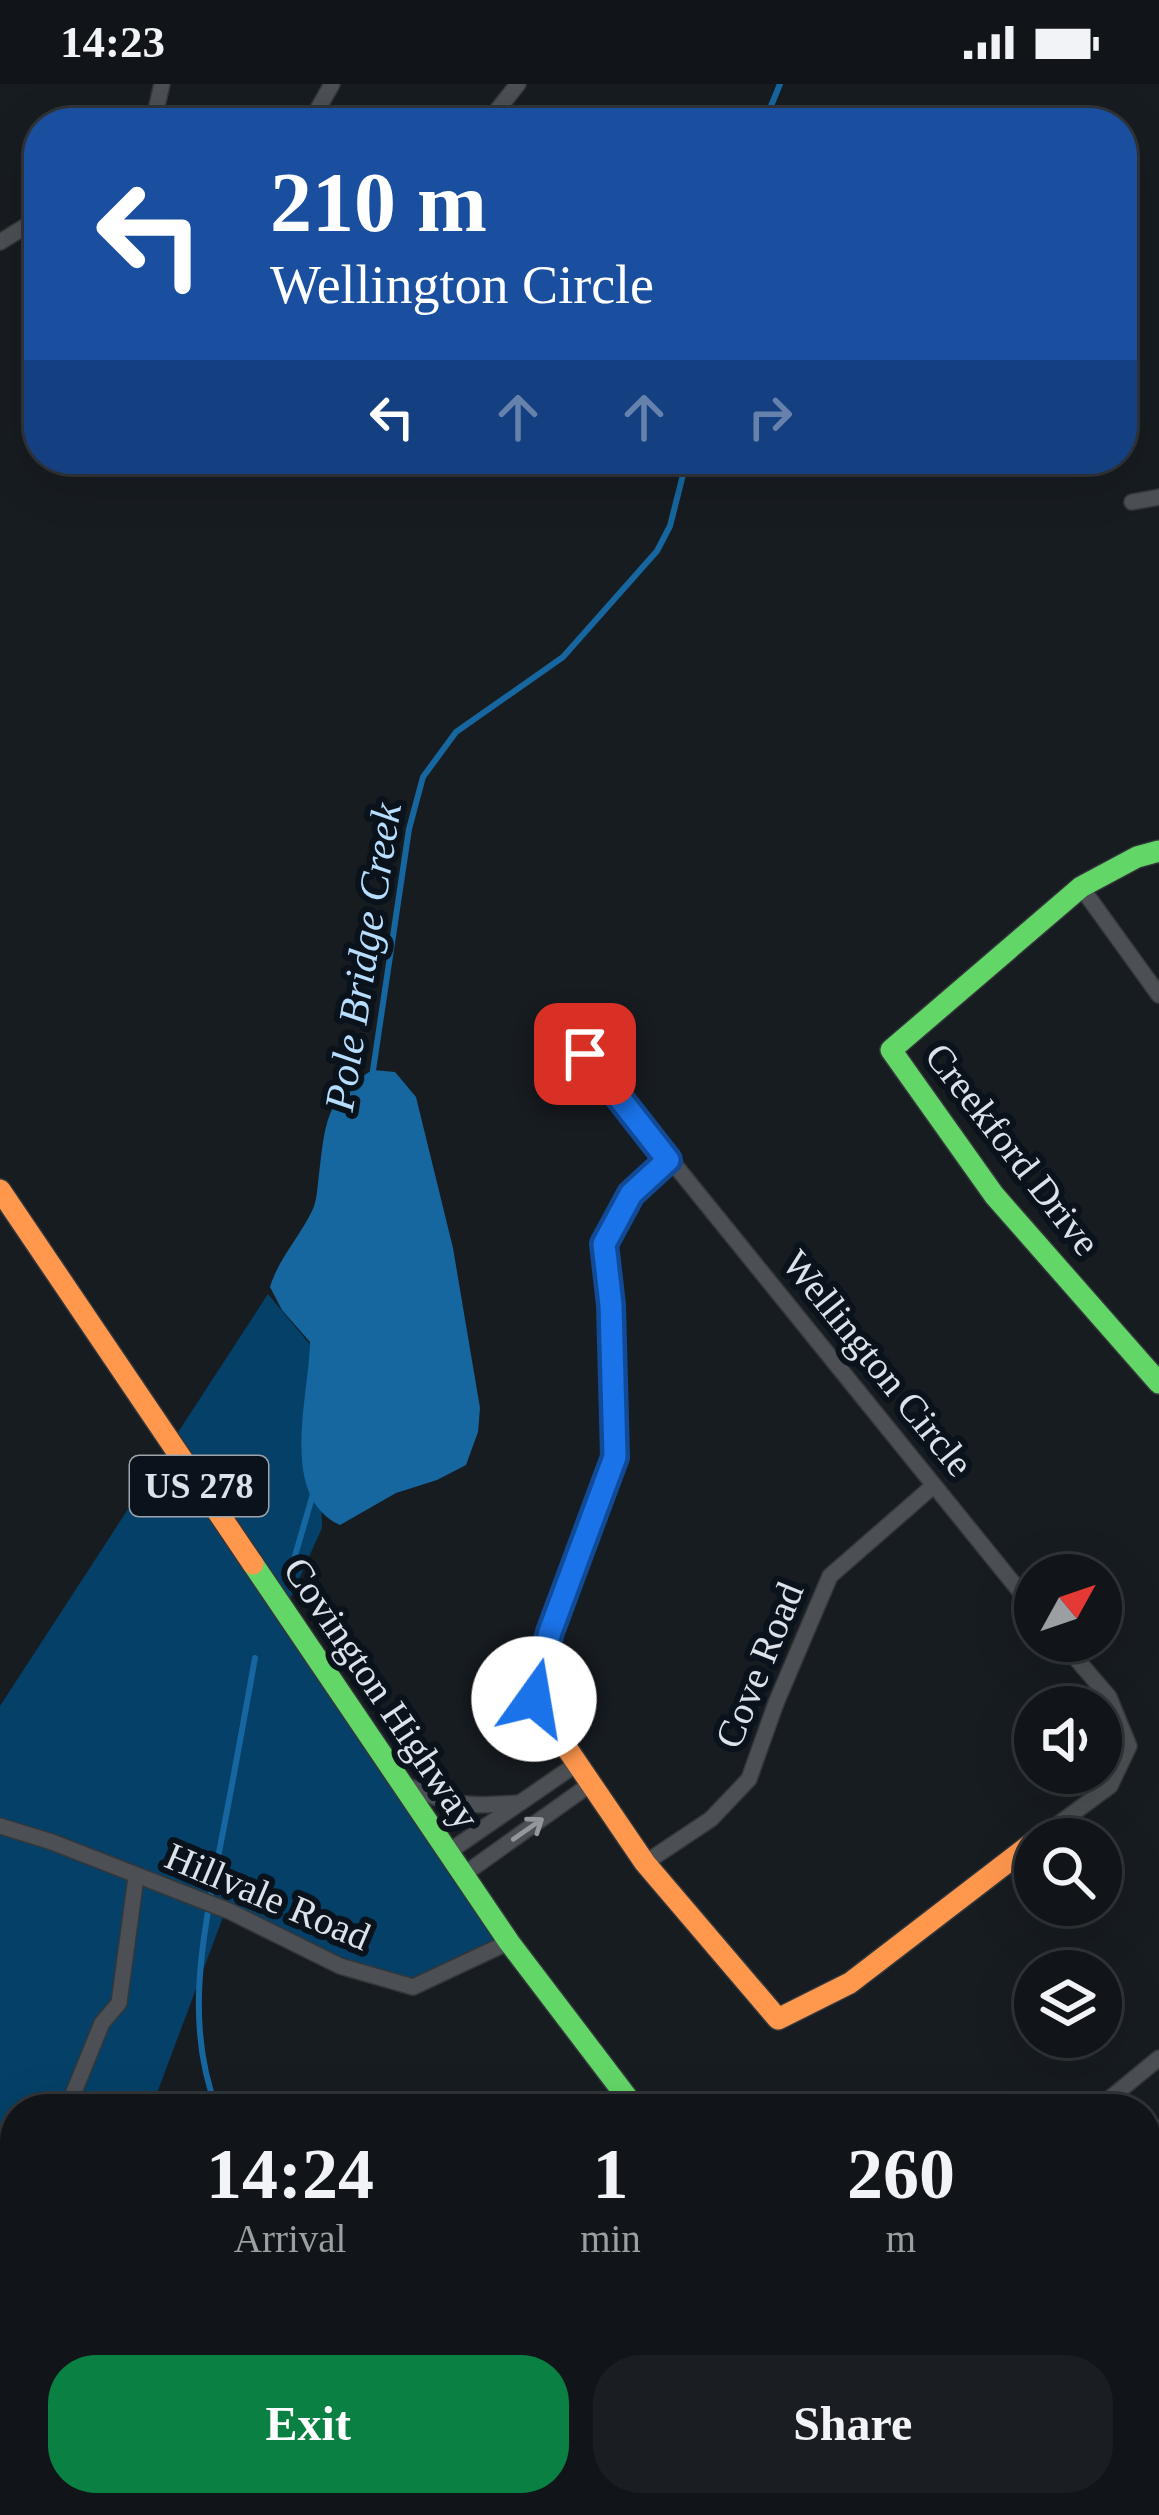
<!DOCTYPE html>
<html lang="en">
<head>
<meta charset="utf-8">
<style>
	body { margin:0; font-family:Georgia,serif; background:#1a1e22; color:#f1f3f6; height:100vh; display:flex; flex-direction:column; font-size:45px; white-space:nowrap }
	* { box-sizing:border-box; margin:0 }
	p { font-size:39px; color:#9c9fa2 }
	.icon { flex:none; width:66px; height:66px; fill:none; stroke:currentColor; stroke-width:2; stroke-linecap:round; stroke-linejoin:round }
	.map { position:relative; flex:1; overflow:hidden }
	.details { position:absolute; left:0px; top:2010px; width:1161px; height:423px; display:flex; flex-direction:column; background:#111519; border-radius:48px 48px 0 0; box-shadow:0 12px 48px #0002,0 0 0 3px #303438 }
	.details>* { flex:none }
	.banner { position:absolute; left:24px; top:24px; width:1113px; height:366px; border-radius:48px; box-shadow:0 12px 48px #0002,0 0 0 3px #303438; background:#1a4fa0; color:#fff; overflow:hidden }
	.needle { width:78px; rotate:50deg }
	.buttons { position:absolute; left:1014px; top:1470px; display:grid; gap:24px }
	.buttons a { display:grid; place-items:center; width:108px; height:108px; border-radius:50%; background:#111519; box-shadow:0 12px 48px #0002,0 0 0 3px #303438; font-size:60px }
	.pin { position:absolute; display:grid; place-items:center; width:102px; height:102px; color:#fff; margin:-51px; border-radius:24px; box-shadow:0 6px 18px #0006 }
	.me { position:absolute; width:132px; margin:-66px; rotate:13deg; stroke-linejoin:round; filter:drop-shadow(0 0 9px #0008) }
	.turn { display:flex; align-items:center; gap:42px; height:252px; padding:0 48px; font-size:54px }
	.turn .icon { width:156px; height:156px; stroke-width:2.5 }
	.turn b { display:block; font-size:84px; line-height:102px }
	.lanes { display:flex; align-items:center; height:114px; padding:0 48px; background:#0003; justify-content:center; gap:60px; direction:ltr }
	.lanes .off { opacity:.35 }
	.eta { display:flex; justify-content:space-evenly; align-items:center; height:204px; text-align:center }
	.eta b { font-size:72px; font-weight:800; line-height:84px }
	.button { display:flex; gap:24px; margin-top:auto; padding:24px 48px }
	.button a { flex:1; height:138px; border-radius:48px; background:#0b8043; color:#fff; font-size:48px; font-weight:800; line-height:138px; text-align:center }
	.button a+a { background:#1a1e22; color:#f1f3f6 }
	.status { display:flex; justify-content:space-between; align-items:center; height:84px; padding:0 60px; background:#111519; direction:ltr }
	.status svg { height:33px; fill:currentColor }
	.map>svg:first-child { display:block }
</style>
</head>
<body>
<div class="status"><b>14:23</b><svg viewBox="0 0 49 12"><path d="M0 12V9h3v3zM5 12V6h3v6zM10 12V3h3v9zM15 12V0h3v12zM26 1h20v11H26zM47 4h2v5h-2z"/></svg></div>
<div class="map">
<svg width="1159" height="2431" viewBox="0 0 1159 2431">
	<rect width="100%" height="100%" fill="#171c21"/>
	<path fill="#044068" d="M268,1210L318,1270L322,1444L285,1526L474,1787L497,1863L413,1903L226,1825L151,2025H15V2418H125L124,2431H0V1622Z"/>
	<path fill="#16669f" d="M373,986L395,988L416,1013L453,1164L480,1324L478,1348L466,1381L437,1396L396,1409L340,1441C278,1412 309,1314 310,1258L282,1226L270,1203C279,1174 299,1154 312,1127C316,1119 317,1109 318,1099C325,1047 322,1013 373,986Z"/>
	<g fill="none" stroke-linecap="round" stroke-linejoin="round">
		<g stroke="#16669f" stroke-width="6">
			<path d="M764,39L780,0"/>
			<path d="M372,993L409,745L423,693L456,648L563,573L657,467L670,442L687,375"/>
			<path d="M292,1482L313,1410"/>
			<path d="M217,2025C183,1938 204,1847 221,1758C233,1697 244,1635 255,1574"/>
			<path d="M329,2431L331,2418"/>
		</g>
		<defs>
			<g id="street">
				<path d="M153,39L162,0"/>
				<path d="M310,39L332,0"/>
				<path d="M487,39L518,0"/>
				<path d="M0,158L39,134"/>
				<path d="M1132,418L1159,413"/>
				<path d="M1081,803L1159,911"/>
				<path d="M585,970L1035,1526"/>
				<path d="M408,1702C450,1722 472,1723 518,1719"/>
				<path d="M0,1742L52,1758L229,1827L340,1882L413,1903L509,1858"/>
				<path d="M1038,1755L1110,1702L1129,1662L1109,1613L1061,1557"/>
				<path d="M447,1769L578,1679"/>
				<path d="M645,1779L711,1735L749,1695L776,1619L830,1492L932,1403"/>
				<path d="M463,1791L592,1699"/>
				<path d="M67,2025L102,1939L119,1919L136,1793"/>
				<path d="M1097,2025L1159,1974"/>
				<path d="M0,2252L15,2227"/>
				<path d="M1146,2320L1159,2309"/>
				<path d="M1013,2431L1029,2418"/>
			</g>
			<g id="fast">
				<path d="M1159,767L1137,773L1081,803L891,966L994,1111L1159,1299"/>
				<path d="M253,1480L509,1858L636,2025"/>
				<path d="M549,1638L534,1615L550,1548L615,1373L611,1221L604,1160L631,1110L668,1076"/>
			</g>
			<g id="slow">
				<path d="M0,1106L253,1480"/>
				<path d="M549,1638L645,1779L778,1935L850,1899L1035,1757"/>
				<path d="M942,2418L953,2431"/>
			</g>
		</defs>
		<use href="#street" stroke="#33373a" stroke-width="18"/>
		<use href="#fast" stroke="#33373a" stroke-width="24"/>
		<use href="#slow" stroke="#33373a" stroke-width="24"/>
		<use href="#street" stroke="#4c4f53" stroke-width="15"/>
		<use href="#fast" stroke="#63d668" stroke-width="21"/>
		<use href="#slow" stroke="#ff974d" stroke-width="21"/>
	</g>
	<defs><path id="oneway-shaft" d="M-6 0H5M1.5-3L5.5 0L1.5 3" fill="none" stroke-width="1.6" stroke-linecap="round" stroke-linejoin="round" transform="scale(3)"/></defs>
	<use stroke="#94989e" href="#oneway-shaft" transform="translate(528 1745) rotate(-35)"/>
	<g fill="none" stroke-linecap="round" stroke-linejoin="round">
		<defs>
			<path id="route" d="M534,1615L550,1548L615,1373L611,1221L604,1160L631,1110L668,1076L585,970"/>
		</defs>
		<use href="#route" stroke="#114b97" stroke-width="30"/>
		<use href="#route" stroke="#1a73e8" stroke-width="21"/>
	</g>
	<g text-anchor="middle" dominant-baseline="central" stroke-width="12" stroke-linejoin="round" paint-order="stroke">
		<rect fill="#0a131b" stroke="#9da4aa" stroke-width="3" x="130" y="1372" width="138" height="60" rx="9"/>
		<g font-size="36" font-weight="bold" fill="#dce2e8">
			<text x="199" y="1402">US 278</text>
		</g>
		<g font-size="39" fill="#dce2e8" stroke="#0a131b">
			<text transform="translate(1013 1065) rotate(52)">Creekford Drive</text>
			<text transform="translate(878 1279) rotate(51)">Wellington Circle</text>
			<text transform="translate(759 1581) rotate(-68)">Cove Road</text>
			<text transform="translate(382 1609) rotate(56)">Covington Highway</text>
			<text transform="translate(268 1812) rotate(23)">Hillvale Road</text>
		</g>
		<g font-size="42" font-style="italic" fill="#b7ddff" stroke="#0a131b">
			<text transform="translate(363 873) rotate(-81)">Pole Bridge Creek</text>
		</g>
	</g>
</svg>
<div class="buttons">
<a><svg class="needle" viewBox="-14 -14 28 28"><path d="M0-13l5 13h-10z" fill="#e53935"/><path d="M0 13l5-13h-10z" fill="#9c9fa2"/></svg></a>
<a><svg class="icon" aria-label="sound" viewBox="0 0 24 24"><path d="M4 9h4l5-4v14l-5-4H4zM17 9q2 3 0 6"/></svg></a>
<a><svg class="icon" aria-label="search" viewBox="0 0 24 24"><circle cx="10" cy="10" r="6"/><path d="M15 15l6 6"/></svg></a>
<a><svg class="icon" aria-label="layers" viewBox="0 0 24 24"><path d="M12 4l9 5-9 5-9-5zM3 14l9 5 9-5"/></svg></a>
</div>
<div class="pin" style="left:585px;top:970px;background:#d93025"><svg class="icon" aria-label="arrive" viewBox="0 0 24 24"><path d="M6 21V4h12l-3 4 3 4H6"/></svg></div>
<svg class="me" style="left:534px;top:1615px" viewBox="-20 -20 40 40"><circle r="19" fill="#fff"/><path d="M0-13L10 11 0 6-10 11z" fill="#1a73e8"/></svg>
<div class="banner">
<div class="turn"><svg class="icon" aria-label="left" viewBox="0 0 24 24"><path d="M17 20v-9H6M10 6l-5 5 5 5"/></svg><div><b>210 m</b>Wellington Circle</div></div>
<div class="lanes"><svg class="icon" aria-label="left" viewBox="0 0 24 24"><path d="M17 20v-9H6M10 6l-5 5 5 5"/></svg><svg class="icon off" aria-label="ahead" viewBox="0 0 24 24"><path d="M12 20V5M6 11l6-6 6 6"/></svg><svg class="icon off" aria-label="ahead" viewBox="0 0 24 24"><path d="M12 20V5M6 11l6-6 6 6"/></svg><svg class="icon off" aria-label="right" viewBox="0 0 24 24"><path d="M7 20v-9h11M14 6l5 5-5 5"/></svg></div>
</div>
<section class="details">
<div class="eta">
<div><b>14:24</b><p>Arrival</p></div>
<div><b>1</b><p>min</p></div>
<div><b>260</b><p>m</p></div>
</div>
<div class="button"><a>Exit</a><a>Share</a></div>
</section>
</div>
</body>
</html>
